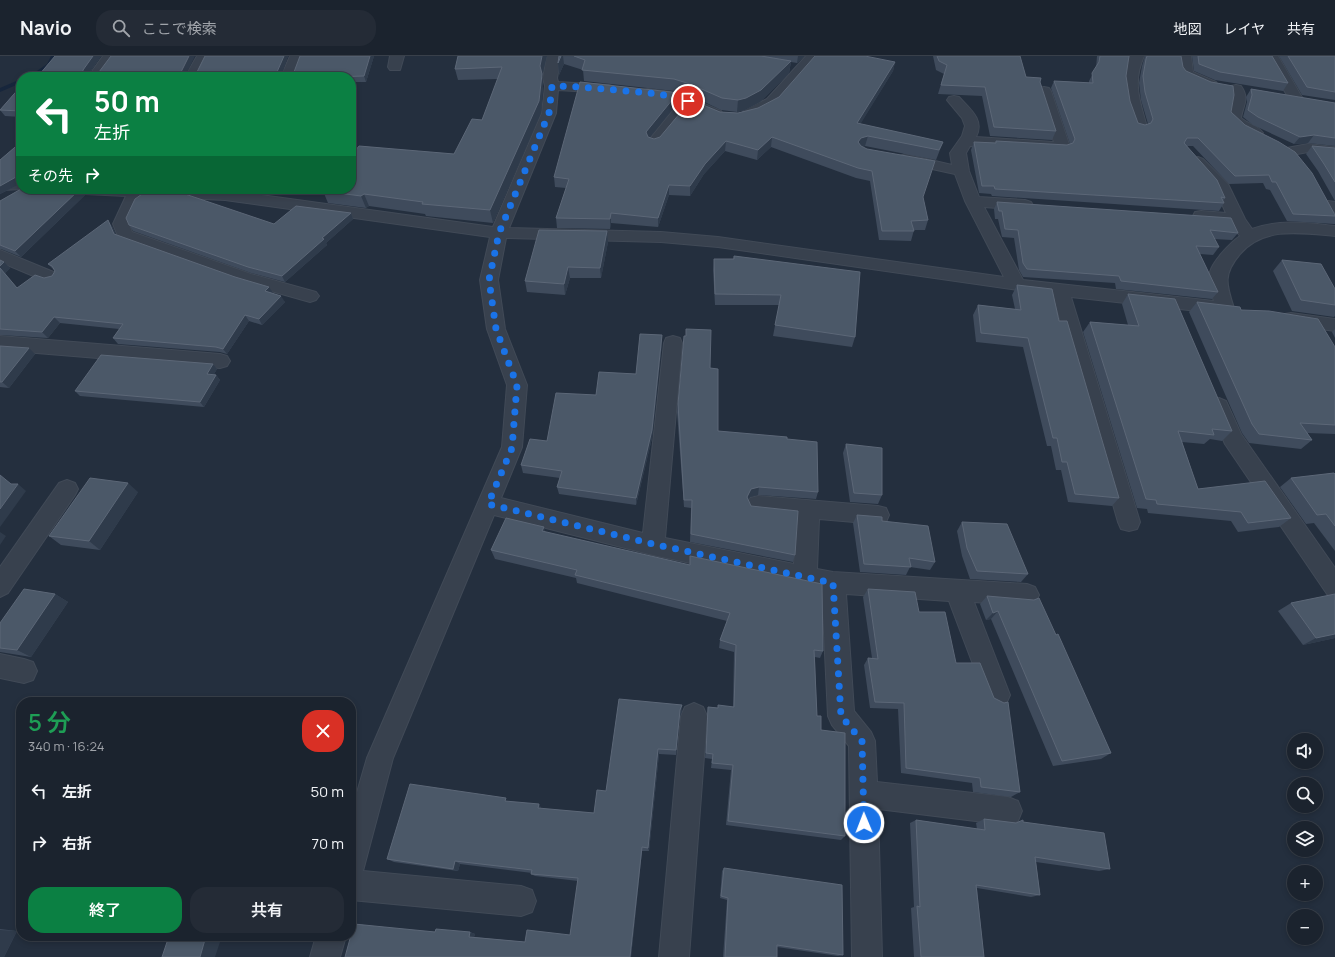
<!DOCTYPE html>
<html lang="ja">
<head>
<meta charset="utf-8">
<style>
	body { margin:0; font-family:Manrope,"Noto Sans JP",sans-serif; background:#242b36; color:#f1f3f6; height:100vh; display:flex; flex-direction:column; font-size:15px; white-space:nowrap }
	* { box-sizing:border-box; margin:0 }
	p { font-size:13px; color:#a0a4aa }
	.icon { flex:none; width:22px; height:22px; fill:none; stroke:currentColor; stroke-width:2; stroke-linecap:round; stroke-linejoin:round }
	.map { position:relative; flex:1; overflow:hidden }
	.panel { position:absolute; left:16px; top:641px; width:340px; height:244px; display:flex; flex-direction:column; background:#1b232e; border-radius:16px; box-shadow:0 2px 6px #0003,0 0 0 1px #39404a }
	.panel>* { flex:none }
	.guide { position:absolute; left:16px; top:16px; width:340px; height:122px; border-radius:16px; box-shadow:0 2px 6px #0003,0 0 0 1px #39404a; background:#0b8043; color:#fff; overflow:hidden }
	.fabs { position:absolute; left:1287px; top:677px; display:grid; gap:8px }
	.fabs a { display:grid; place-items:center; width:36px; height:36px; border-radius:50%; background:#1b232e; box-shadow:0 2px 6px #0003,0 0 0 1px #39404a; font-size:20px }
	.pin { position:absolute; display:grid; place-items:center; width:34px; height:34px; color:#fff; margin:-17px; border:2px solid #fff; border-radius:50%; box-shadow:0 1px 4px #0007 }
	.me { position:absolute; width:44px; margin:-22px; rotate:359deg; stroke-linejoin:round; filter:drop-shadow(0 0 3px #0008) }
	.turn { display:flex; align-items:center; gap:14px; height:84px; padding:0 12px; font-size:18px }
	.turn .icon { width:52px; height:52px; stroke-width:2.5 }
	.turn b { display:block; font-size:28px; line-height:34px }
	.then { display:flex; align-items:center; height:38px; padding:0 12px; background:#0003; gap:8px; font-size:15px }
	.round { display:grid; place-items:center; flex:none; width:42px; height:42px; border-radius:16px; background:#242b36 }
	.headline { display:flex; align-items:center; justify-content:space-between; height:68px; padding:0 12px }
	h1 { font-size:24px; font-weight:600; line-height:30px; color:#1e9e55 }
	.button { display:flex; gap:8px; margin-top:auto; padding:8px 12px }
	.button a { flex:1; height:46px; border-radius:16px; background:#0b8043; color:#fff; font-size:16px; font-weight:600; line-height:46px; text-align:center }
	.button a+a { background:#242b36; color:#f1f3f6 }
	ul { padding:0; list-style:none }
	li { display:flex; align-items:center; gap:12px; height:52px; padding:0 12px }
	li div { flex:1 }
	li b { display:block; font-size:15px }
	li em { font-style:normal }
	header { display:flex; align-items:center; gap:24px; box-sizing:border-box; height:56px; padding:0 20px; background:#1b232e; border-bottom:1px solid #39404a }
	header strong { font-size:19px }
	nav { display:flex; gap:22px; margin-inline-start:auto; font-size:14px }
	.search { width:280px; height:36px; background:#242b36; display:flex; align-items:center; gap:10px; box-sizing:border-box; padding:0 14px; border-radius:16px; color:#a0a4aa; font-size:15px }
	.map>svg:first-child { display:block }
</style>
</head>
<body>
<header>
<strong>Navio</strong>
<div class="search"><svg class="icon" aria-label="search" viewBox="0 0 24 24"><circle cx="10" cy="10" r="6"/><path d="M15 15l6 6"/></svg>ここで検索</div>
<nav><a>地図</a><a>レイヤ</a><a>共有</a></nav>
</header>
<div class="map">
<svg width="1335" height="901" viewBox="0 0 1335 901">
	<rect width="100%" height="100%" fill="#242f3e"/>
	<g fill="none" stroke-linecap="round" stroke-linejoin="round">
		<g fill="#17263c" fill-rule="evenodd">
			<path d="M51,0H57C51,11 41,21 28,21L47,8Z"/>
			<path d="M21,23V27L0,36V32Z"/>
		</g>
		<defs>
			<g id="minor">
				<path d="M103,0H117L102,21H88Z"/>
				<path d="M197,0H211L199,21H185Z"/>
				<path d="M290,0H304L295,21H281Z"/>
				<path d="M390,0H404L400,14H390L388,11Z"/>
				<path d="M547,0H561L557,22L558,26L608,29L613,30L615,33L613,36L608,37L558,34L556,57L509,172L661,176L718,181L1004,221L965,145L955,118L900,106L897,103L900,100L905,98L952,109L950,97L962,80L965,70L962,62L947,44L949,41L954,40L959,41C970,53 985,64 976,81L1054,86L1037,35L1039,32L1044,31L1049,32L1051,35L1070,91L1068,94L1063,95L970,90L966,97L969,115L979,141L1025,144L1031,146L1033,149L1031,152L1025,154L984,151L1023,224L1214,245C1211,236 1208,226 1210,216C1213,205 1230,187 1240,180L1231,168L1195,164L1193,160L1195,156L1201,155L1226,157L1215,133L1190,106L1193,103L1198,101L1203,103L1228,128L1245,163L1252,173C1279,163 1307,167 1335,170V180C1302,177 1264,170 1240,198C1223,218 1226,228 1234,252L1231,256L1225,258L1071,241L1140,466L1137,473L1129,475L1121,473L1118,466L1053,239L718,191L661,186L506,182L498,224L505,273L527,329L522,391L501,442L643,477L664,287L666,282L673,280L680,282L682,287L665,482L794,508L797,461L758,458L750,456L747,449L750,442L758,440L878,450L886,452L889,459L886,466L878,468L819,463L817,513L833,516L1027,528L1035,531L1039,539L1035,547L1027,550L974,546L1010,639L1006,648L997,652L988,648L949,545L846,538L854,655L871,676L875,685L877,726L1008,741L1018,745L1022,755L1018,765L1008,769L878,753L882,901H852L849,690L832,669L828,660L822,535L653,499L494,459L393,702L363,815L521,830L532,834L536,845L532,856L521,860L351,844V757L367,702L502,391L507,329L487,273L480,224L490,181L225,144L142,140L129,168L132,176L251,218L316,236L319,240L316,244L310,246L239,226L119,183L113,168L126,140L85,138L79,136L77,133L225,134L493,171L542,57L545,30L543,22Z"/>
				<path d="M806,0H820C813,9 784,44 776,49C767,55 754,62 744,60L742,57L744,54L767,43Z"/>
				<path d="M1130,0H1144C1132,27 1140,45 1147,71L1145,74L1140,75L1135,74L1133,71C1126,44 1118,27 1130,0Z"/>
				<path d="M1177,0H1191L1193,16L1216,26L1218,29L1216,32C1205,35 1192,25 1182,21L1180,18Z"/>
				<path d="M1264,0H1278L1303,43L1301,46L1296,47L1291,46Z"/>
				<path d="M1236,29L1241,30C1250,43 1243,49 1241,62C1248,68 1259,70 1263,77L1261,80C1249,83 1234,73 1227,63L1228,55L1232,46L1229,33L1231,30Z"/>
				<path d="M648,33L679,37L721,55L723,58L721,61L716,62L711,61L690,52L659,90L654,91L649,90L647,87L649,84L679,47L671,44L643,40L641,37L643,34Z"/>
				<path d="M1308,88L1335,91V99L1308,96L1292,99L1287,98L1285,95L1287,92Z"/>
				<path d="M0,124H21V133H24L0,134Z"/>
				<path d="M1328,145L1335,146V156L1322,153L1320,150L1322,147Z"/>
				<path d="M0,194L56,217L59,221L56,225L50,227L0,206Z"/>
				<path d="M1291,257L1335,263V275L1285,268L1282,263L1285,258Z"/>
				<path d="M0,280L220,298L227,300L230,305L227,310L220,312L0,294Z"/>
				<path d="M1219,342L1226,345L1241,378L1335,512V542L1327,538L1225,388L1209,350L1212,345Z"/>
				<path d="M67,424L75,427L78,433L75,439L8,537L0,541V511L59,427Z"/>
				<path d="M0,598L24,603L33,606L37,615L33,624L24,627L0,622Z"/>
				<path d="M694,647L703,651L707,660L689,901H659L681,660L685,651Z"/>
				<path d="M316,880H346L340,901H310Z"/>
			</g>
		</defs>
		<use href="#minor" stroke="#414a57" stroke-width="2"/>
		<use href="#minor" fill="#38414e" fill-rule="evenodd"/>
	</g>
	<g fill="#3f4b5c">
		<path d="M55,0H101L90,16H197L205,0H288L282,16H294L374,0L366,26H351V21H28L39,19Z"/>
		<path d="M458,0H547L542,20L543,30L541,57L493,167L426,160L425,158L369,150L366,152L328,147L323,135L454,98L482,64L498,23L458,24L455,13Z"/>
		<path d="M559,0H804L797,7L791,6L789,17L760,46L745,54L737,56L721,54L690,39L674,35L584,25L583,14L564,8L559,19L558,7Z"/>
		<path d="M933,0H1020L1026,21L1040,26L1056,75L1052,84L990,80L982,40L938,38L944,18L936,14Z"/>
		<path d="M1097,0H1129L1126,20L1130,45L1138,67L1145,69L1148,68L1141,44L1139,27L1142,10L1145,0H1181L1183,11L1186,15L1231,56L1335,159V168H1334L1287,165L1270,134L1266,133L1263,127L1229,128L1193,90H1187L1225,142L1223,145L1224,147L1219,155L992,140L991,138L979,137L971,94L974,86L995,87L996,85L1067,89L1070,88L1051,32L1054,25L1089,27V25L1096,12Z"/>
		<path d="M1192,0H1272L1288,27L1283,35L1215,24L1194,15Z"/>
		<path d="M1279,0H1335V44L1302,39Z"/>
		<path d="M895,6L893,15L860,68L943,86L936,104L865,90L862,91L923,141L928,164L925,174H914L911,185L879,184L870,125L856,122L771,91L757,104L725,95L704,118L690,140L669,139L658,171L611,167L610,173L557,172L556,162L566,132L555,131L554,121L677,48L649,82L654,83L660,81L720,56L738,57L758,52Z"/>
		<path d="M21,30V61L5,60L0,54Z"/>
		<path d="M1251,33L1335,47V90L1308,87L1294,88L1253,69L1243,61L1247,46L1246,41Z"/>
		<path d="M21,86V130L20,128L0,138V104Z"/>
		<path d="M1312,90L1335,92V145L1318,115L1306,98Z"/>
		<path d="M85,139L21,201L1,193H0V145Z"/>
		<path d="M997,146L1238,177L1232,184L1214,183L1219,191L1213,199L1200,198L1218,236L1212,243L1116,233L1115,227L1023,221L1019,214L1014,182L1002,181L998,163H995L994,153Z"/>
		<path d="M351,157L353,163L326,187L327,189L285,226L251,217L133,175L129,169L274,168Z"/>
		<path d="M112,170L116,179L273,237L285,246L262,269L249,265L227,298L220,296L118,288L113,282L119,273L60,267L48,282L0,279V204L10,212L5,217L17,232L52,220L55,215L48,208Z"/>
		<path d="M607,175L608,186L601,222H570L565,239L527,236L525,225Z"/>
		<path d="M734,200L855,281L852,291L773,280L779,249H715L713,214L714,203H733Z"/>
		<path d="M1282,204L1335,233V260L1334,261L1292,255L1273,215Z"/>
		<path d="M1017,229L1059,265L1119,442L1112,450L1068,446L1061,414H1056L1051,390H1047L1023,291L976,286L973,259L978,249L1015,253L1012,239Z"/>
		<path d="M1128,238L1232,375L1222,385L1210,383L1204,388L1182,386L1198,433L1291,462L1279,471L1238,476L1231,465L1148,457L1147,453L1137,452L1083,276L1090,266L1128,269L1122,248Z"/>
		<path d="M1197,246L1241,254L1335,291V378L1307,377L1312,384L1301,393L1249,387L1242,377L1189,256Z"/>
		<path d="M1335,273V282L1332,276Z"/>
		<path d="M662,279V287L652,382L636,449L559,438L557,431L560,422L523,417L521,409L596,339L636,318Z"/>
		<path d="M0,290L35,298L9,332L0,331Z"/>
		<path d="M213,308L217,313L214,318L216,319L220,324L204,351L80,340L75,335Z"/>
		<path d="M710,312L718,375L787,383L818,436L816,443L758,439L750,441L748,444L751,450L795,499L793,506L690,486L691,452L684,451L677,356L678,348Z"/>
		<path d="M846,388L882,439L878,448L850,446L843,397Z"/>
		<path d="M1335,418V495L1314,467L1306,468L1280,431L1291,422Z"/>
		<path d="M138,436L100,494L61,489L49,480Z"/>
		<path d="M857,459L882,465L935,506L930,514L910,511L906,519L860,516L853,467Z"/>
		<path d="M962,466L1028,518L1021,526L970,523L962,500L957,475Z"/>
		<path d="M546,476L823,595L820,602L815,601L817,660L845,780L841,784L726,769L731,714L711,712L712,703L705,702L708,657V651L717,652L733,651L734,596L719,592L720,584L727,565L577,527L576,522L495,503L491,494Z"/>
		<path d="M868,533L919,556L956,607L1020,736L1011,741L973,736L972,727L901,717L898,653L870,652L864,609L868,602H872L863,541Z"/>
		<path d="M55,538L68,546L31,601L0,596V567Z"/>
		<path d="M987,540L1111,697L1101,703L1053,710L991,563L986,564L980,548Z"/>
		<path d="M1291,547L1335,582L1303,589L1278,555Z"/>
		<path d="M682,649V655L680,660L676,699L659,698L649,795H642L631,901H345L435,876H470L475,878L474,881L525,886L570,879L578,825L535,820L531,818L532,817L460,808L458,815L394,806L387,803L509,746L542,753L594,757L606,735Z"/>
		<path d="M984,763L1016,767L1023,766L1110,813L1099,815L1036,806L1040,839L1031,841L977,832L984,901H914L911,852L914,851L910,767L916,764L977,773L976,767Z"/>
		<path d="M724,812L843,899L838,900L777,891V901H723L727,844L720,842L722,815Z"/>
		<path d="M0,873L17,875L4,901H0Z"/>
	</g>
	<g fill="#2f3b4b">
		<path d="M93,0H101L87,20L83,16V14Z"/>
		<path d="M189,0H195L185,21L181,16Z"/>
		<path d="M284,0H288L281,21L277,16Z"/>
		<path d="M370,0H374L366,26L364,20Z"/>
		<path d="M542,0H547L542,20L543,30L541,57L493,167L490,154L540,10Z"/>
		<path d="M561,0H563L564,8L559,19L558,7Z"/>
		<path d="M798,0H804L797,7Z"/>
		<path d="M791,5L789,17L760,46L745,54L737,56L738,44Z"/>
		<path d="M895,6L893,15L855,77L857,67Z"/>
		<path d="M677,38V48L646,86V76Z"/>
		<path d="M1314,79L1308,87L1294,88L1300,81Z"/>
		<path d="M868,80L865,90L859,92L858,86L861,82Z"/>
		<path d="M772,81L771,91L757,104L758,94Z"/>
		<path d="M726,85L725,95L704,118L690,140V130L705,108Z"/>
		<path d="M16,121L17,125L20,128L0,138V130Z"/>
		<path d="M669,129V139L658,171V162Z"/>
		<path d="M80,133L85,139L21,201L15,195Z"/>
		<path d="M364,138L369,150L366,152L361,140Z"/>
		<path d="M351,157L353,163L326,187L327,189L285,226L282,220L322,182Z"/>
		<path d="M611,157V167L610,173V163Z"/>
		<path d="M108,164L112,170L118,184L114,178Z"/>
		<path d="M607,175L608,186L601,222L600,212Z"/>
		<path d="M4,206L10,212L5,217L23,238L0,212V210Z"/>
		<path d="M568,211L570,222L565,239L564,228Z"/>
		<path d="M269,231L273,237L265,235Z"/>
		<path d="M281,240L285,246L262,269L259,263Z"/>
		<path d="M245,259L249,265L227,298L223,293Z"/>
		<path d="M54,261L60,267L48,282L42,276Z"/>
		<path d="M662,279V287L652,382L636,449V442Z"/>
		<path d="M29,292L35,298L9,332L2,326Z"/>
		<path d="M213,308L217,313L211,323L207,318Z"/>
		<path d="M216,319L220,324L204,351L200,346Z"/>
		<path d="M128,427L138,436L100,494L89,485Z"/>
		<path d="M18,428L26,435L0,471V453Z"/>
		<path d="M759,431L758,439L750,441L746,448L747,441L751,433Z"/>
		<path d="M544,471L546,479L542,475Z"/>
		<path d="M0,476L6,480L0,489Z"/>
		<path d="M55,538L68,546L31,601L17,594Z"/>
		<path d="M998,555L991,563L986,564L993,557Z"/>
		<path d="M1335,578V582L1303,589L1316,582Z"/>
		<path d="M682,649V655L680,660L676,699L680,654Z"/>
		<path d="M658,693L659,698L649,795L648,792Z"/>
		<path d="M539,748L542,753L538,752Z"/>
		<path d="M642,791V795L631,901H630Z"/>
		<path d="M455,805L460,808L458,815L453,813Z"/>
		<path d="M0,874L17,875L4,901H0Z"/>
		<path d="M470,876L475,878L474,882L469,881Z"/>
		<path d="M206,880H222L215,901H200Z"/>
	</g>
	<g fill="#4b5868" stroke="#5c6777">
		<path d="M55,0H93L83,14V16H99L111,0H189L181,16H197L205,0H284L277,16H294L300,0H370L364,20L331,21H28L30,20L39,19Z"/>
		<path d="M458,0H542L540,10L542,18L539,45L490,154L422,148L423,146L364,138L361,140L323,135L324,133H351V100L359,90L454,98L472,63L482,64L502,11L455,13Z"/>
		<path d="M559,0H561L558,7Z"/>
		<path d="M574,0H761L791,5L761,34L746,42L738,44L722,42L690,28L674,23L582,14L585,4Z"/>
		<path d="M815,0H865L895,6L857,67L943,86L939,94L868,80L861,82L858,86L861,90L867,93L935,105L923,141L928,164L911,165L914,175H882L872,115L858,112L772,81L758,94L726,85L705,108L690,130L669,129L658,162L611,157L610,163L556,162L569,123L554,121L580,26L671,36L677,38L646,76L648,81L654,83L660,81L691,44L720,56L738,57L758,52L779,41Z"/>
		<path d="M937,0H1020L1026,21L1041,22L1040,26L1056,75L994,71L985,31L941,29L947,9L939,5Z"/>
		<path d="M1100,0H1129L1126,20L1130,45L1138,67L1145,69L1151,67L1153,63L1145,36L1143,20L1146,3L1147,0H1181L1183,11L1186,15L1211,26L1233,30L1234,39L1231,56L1245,69L1279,86L1295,96L1312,117L1335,159V160L1293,158L1276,126H1272L1269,119L1235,120L1198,82H1187L1184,87L1217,124L1225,142L1221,141L1224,147L995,133L994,130H982L974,86L996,87V85L1067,89L1073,87L1075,83L1054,25L1093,27L1092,17L1099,6Z"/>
		<path d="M1198,0H1272L1288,27L1220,16L1199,8Z"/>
		<path d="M1288,0H1335V36L1307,31Z"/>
		<path d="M21,30V55L0,54Z"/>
		<path d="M1251,33L1335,47V82L1314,79L1300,81L1258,61L1248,54L1252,39Z"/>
		<path d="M21,86V125H17L16,121L0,130V104Z"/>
		<path d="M1312,90L1335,92V126L1324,108Z"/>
		<path d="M21,133H80L15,195L0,189V145Z"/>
		<path d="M145,136L185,138L274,168L296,150L351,157L322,182L324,183L282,220L248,211L129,169L126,162L135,143Z"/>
		<path d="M997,146L1231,162L1238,177L1210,174L1219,191L1196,190L1218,236L1121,225L1119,220L1027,213L1023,207L1018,174L1005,173L1002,155H999Z"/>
		<path d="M108,164L114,178L235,221L269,231L265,235L281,240L259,263L245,259L223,293L216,291L113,282L123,268L54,261L42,276L0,273V212L17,232L35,219L44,222L52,220L55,215L52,210L48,208Z"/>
		<path d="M539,174L607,175L600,212L568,211L564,228L525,225Z"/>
		<path d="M734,200L860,216L855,281L775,269L781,239L715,238L714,203H734Z"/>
		<path d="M0,204L4,206L0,210Z"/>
		<path d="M1282,204L1321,208L1335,233V249L1301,244Z"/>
		<path d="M1017,229L1052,233L1059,265H1067L1119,442L1075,438L1067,406H1062L1057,382H1053L1028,282L981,277L978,249L1021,254Z"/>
		<path d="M1128,238L1175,243L1232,375L1212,373L1214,379L1178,375L1198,433L1265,425L1291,462L1248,467L1241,456L1157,448L1156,444L1146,443L1090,266L1139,270Z"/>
		<path d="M1197,246L1240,251L1241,254L1269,255L1318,263L1335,291V369L1300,367L1312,384L1259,378L1252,368Z"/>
		<path d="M686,273L711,274L710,312L718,313V375L787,381V383L817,386L818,436L759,431L751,433L747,441L751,450L798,455L795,499L691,478L692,444H684L678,348L684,280H686Z"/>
		<path d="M640,278L662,279L652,374L636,442L557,431L562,415L521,409L530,383L547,385L556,337L596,339L599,316L636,318Z"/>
		<path d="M0,290L29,292L2,326H0Z"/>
		<path d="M101,299L213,308L207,318L216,319L200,346L75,335Z"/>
		<path d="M846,388L882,392V439L854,437Z"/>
		<path d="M1334,417L1335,418V470L1326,458L1317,459L1291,422Z"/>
		<path d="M0,419L11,428H18L0,453Z"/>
		<path d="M90,422L128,427L89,485L49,480Z"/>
		<path d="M857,459L882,461V465L928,470L935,506L909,502L911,511L864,508Z"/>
		<path d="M506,462L544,471L542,475L690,509V500L822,528L823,595L814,594L817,660H821V674L845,677V780L728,765L733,709L712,707L713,698L706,697L708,651L718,652V649L734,651L736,589L720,584L730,557L575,519L577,514L491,494Z"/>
		<path d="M962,466L1007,468L1028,518L977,515L967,492Z"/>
		<path d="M24,533L55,538L17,594L0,592V567Z"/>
		<path d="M868,533L915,536L919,556H945L956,607H980L994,642L1004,647L1008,646L1020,736L981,731L980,722L906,712L904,647L875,646L868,602L878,603Z"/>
		<path d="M1335,538V578L1316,582L1291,547Z"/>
		<path d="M987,540L1034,544L1039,542L1056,579L1058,578L1111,697L1062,705L998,555L993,557Z"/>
		<path d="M619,643L682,649L680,654L676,694L658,693L648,792L642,791L630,901H345L354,868L435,876L436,873L470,876L469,881L525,886L527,874L570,879L578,822L531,818L532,814L455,805L453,813L387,803L410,728L506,742L505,745L539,748L538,752L594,757L597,734L606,735Z"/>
		<path d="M984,763L1016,767L1023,764V766L1104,777L1110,813L1035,801L1040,839L976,829L984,901H921L917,850L920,851L916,764L985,774Z"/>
		<path d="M724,812L842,829L843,899L777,889V901H725L728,842L721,840Z"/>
		<path d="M169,880H206L200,901H162Z"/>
	</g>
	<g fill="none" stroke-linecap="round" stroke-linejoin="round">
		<path stroke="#1a73e8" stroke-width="7" stroke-dasharray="0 12.6" d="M688,45C668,38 648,37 627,35C602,33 578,30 552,30L549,57L499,177L489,224L496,273L517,329L512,392L488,448L653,488L833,527L841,660L862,685L864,767"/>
	</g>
</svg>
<div class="fabs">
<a><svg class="icon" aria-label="sound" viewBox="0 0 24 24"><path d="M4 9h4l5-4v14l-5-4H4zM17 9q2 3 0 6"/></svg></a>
<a><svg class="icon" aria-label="search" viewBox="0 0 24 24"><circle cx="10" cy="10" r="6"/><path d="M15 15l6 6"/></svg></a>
<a><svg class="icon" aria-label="layers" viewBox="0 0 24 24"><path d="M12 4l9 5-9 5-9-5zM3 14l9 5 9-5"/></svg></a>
<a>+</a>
<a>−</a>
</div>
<div class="pin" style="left:688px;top:45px;background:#d93025"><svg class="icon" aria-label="arrive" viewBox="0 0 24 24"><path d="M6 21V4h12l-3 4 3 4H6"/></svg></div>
<svg class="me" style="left:864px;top:767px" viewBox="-20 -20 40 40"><circle r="17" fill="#1a73e8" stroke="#fff" stroke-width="3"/><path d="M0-11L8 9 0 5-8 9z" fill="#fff"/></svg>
<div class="guide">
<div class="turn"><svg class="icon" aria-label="left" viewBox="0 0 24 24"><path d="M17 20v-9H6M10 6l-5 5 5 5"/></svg><div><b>50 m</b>左折</div></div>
<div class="then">その先<svg class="icon" aria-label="right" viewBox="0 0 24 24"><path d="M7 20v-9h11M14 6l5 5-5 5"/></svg></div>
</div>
<section class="panel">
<div class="headline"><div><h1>5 分</h1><p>340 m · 16:24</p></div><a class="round" style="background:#d93025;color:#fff"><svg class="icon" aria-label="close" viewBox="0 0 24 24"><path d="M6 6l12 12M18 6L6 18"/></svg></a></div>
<ul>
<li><svg class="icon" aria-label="left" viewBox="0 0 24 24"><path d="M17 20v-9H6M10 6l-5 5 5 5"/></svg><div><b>左折</b></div><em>50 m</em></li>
<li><svg class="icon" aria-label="right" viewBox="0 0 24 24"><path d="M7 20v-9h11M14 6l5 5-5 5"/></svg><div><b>右折</b></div><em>70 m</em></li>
</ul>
<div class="button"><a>終了</a><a>共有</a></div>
</section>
</div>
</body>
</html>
